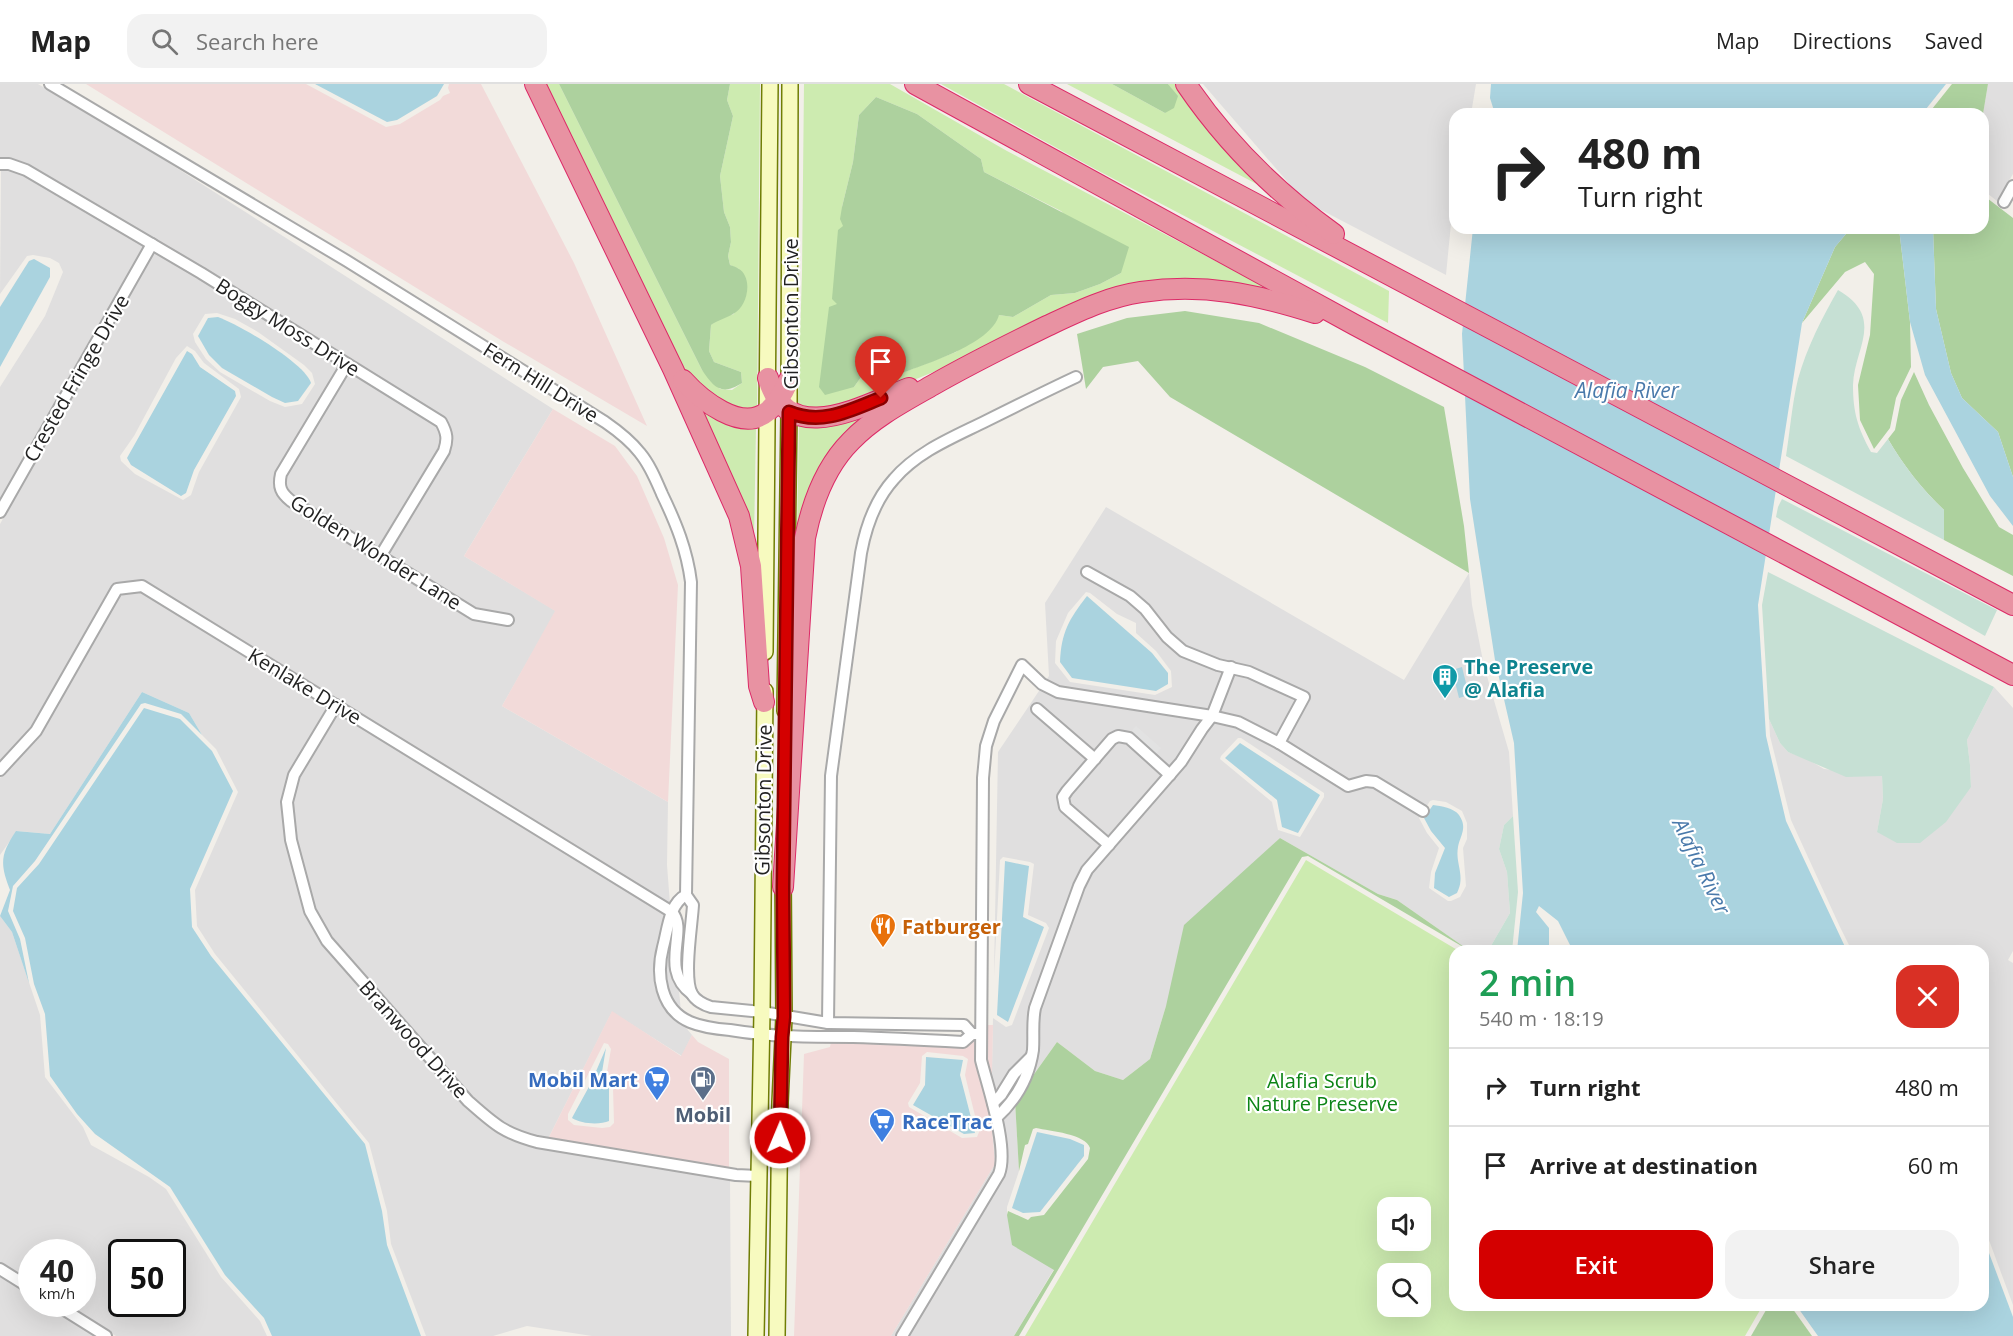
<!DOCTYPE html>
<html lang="en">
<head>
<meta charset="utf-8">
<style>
	body { margin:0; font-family:"Open Sans",sans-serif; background:#f2f2f2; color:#222; height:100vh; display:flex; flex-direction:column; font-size:22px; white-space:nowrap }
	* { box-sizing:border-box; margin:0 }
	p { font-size:20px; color:#767676 }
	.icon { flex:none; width:33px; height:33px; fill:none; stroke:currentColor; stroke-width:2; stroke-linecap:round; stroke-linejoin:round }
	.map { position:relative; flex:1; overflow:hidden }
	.side { position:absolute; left:1449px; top:861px; width:540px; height:366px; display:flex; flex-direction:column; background:#fff; border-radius:18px; box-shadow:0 6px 24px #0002 }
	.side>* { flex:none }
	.top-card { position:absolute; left:1449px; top:24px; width:540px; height:126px; border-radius:18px; box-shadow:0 6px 24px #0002; background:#fff; color:#222; overflow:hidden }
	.tools { position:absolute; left:1377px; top:1113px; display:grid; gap:12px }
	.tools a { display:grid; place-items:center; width:54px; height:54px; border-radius:12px; background:#fff; box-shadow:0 6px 24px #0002; font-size:30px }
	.speed { position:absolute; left:18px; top:1155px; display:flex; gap:12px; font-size:30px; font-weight:700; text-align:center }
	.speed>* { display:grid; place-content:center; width:78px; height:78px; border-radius:50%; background:#fff; box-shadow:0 6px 24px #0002; line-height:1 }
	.speed small { font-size:15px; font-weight:400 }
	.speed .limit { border:3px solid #111; border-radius:9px; background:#fff; color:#111 }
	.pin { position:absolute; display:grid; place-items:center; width:51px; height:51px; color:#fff; margin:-62px -26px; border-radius:50% 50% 50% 0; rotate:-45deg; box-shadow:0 0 6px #0007 }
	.pin .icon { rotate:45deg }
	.me { position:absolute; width:66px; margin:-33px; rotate:1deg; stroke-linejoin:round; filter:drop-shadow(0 0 4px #0008) }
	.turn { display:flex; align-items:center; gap:21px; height:126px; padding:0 30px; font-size:27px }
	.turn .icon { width:78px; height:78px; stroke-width:2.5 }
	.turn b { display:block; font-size:42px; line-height:51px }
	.round { display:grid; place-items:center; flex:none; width:63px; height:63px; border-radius:18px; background:#f2f2f2 }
	.head { display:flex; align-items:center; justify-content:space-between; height:102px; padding:0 30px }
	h1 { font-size:36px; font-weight:600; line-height:45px; color:#1e9e55 }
	.button { display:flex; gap:12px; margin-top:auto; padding:12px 30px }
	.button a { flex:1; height:69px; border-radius:18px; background:#d40000; color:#fff; font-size:24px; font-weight:600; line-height:69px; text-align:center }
	.button a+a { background:#f2f2f2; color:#222 }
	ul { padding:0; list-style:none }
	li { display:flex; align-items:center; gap:18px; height:78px; padding:0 30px; border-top:2px solid #e0e0e0 }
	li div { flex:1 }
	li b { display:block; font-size:22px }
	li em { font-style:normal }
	header { display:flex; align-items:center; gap:36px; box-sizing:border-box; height:84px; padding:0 30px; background:#fff; border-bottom:2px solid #e0e0e0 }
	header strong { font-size:28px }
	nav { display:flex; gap:33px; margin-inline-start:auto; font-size:21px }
	.search { width:420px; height:54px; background:#f2f2f2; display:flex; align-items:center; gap:15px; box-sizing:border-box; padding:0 21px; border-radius:18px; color:#767676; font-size:22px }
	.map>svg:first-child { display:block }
</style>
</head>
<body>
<header>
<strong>Map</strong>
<div class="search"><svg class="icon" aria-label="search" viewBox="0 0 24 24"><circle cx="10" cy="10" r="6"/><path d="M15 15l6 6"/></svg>Search here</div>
<nav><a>Map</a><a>Directions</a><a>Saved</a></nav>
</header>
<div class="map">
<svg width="2013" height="1252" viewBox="0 0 2013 1252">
	<rect width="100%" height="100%" fill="#f2efe9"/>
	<g fill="#e0dfdf" fill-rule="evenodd">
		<path d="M0,0H38L119,47L553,325L464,472L556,527L502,622L668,718L667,781L670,820L344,619L141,497L116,499L112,502L31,644L0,677V440L155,167L339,282L276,386L274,402L279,413L289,422L471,534L513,542L514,532L476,525L388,470L450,369L453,359L452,348L445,336L204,184L29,82L11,75H0ZM217,229L235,235L258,248L304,281L312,289L315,300L302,320L285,323L270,317L220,288L206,275L195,258L193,250L205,230ZM187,262L195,267L204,279L239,305L241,313L199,388L191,411L183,416L135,390L121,377L120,372L134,352L176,274Z"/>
		<path d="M1203,0H1476L1471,30H1455V99L1446,191L1304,117Z"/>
		<path d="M1988,0H2013V90L1997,117L1983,106V30Z"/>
		<path d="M1,85H9L24,91L145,161L0,416V303L45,232L63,188L59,179L50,174L33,171L27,172L0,210Z"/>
		<path d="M349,288L437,342L441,349L439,364L378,464L295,413L287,407L285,400L286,392Z"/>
		<path d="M1106,423L1404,596L1469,489L1472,521L1484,582L1509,668L1513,732L1504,741L1499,765L1507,788L1510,829L1488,867H1470L1397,816L1378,810L1280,754L1237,795L1166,922L1150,975L1123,996L1095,987L1057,958L1015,1017L1019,1087L1007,1123V1131L1054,1185L1014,1252H891L995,1080L991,1035L993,934L1006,943L1012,941L1049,844L1046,839L1028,831L1034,780L1030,778L1003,773L1000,776L994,892L998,668L1049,592L1045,519ZM1086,508L1090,509L1117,530L1136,539V549L1156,567L1171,587L1172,603L1155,611L1070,598L1055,579L1056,557L1068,529ZM1238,654H1241L1324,709V713L1300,753L1278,746L1272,718L1220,675L1221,672ZM1433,716L1446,718L1462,727L1467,739V755L1463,764L1466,802L1460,813L1451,817H1448L1429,804L1431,788L1439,764L1427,749L1419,734L1430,717Z"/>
		<path d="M141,508L328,622L289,688L281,718L285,757L305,828L323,861L464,1021L489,1043L509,1056L536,1063L730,1095L731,1252H592L527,1242L493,1252H426L391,1160L387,1127L369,1059L215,870L197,842L195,806L238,708L216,665L202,651L189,629L142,608L50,750L17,747L0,771V694L40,651L121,510Z"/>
		<path d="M1994,603L2013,624V867L2008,876L2013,879V1221L1983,1140V867H1852L1840,843L1791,736L1770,652L1769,635L1780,659L1788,668L1807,675L1824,685L1882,692L1883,715L1877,748L1971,703L1970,681L1967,656Z"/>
		<path d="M338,628L672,831L682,939L692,951L682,972L612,928L548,1055L514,1047L496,1035L472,1014L332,855L315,825L296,756L292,719L299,693Z"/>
		<path d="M0,832L12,848L40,931L45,993L83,1043L91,1061L149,1093L166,1105L221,1193L260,1237L267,1252H116L65,1220H82V1168H32L31,1199L0,1179ZM122,1168H172V1220H122Z"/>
		<path d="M0,1191L31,1211L32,1220H45L96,1252H0Z"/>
	</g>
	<g fill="#f2dad9" fill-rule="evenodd">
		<path d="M86,0H306L386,43L400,40L440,16L443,12L450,9L448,4L449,0H481L574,179L647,342L504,258Z"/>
		<path d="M553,325L615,362L637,392L664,454L678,501L668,718L502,622L555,527L464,472Z"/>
		<path d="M612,927L681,972L692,951L698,958L729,975V1083L548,1055ZM604,959L608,960L611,965L607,988L613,1004L614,1039L610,1043L602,1044L574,1041L568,1036V1030Z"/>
		<path d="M971,941H993L991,1035L995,1080L891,1252H794L804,970L830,963L831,958L964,963L974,956L987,955L985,945H974ZM927,968L963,972L968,975L965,991L979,1048L977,1053L962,1054L909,1023L908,1019L920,999L922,972Z"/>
	</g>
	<g fill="#cdebb0" fill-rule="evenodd">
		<path d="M540,0H559L702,286L720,305L732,306L742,299L741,288L714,278L709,267L711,241L720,234L734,230L739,185L730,181L728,172L731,158L730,143L724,128L720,92L733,32L727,16L730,0H760L757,328L731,326L684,288Z"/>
		<path d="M804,0H890L1007,67L1265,203V209L1177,202L963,276L847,323L829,329L798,321L802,189ZM876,13L917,30L981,75L984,88L1061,127L1121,189L1100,200L1075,209L1051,211L1013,233L999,231L956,268L894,292L871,279L854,303L838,220L843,142L842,123L853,78L859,31Z"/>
		<path d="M941,0H1004L1389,207L1388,239L1095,85Z"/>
		<path d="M1067,0H1112L1165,29L1177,12L1168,0H1181L1268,106Z"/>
		<path d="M693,315L756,342L754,457Z"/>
		<path d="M866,331L797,448L799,341L804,342Z"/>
		<path d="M1306,776L1459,867H1455V1221H1763L1745,1252H1025ZM1388,1124H1420V1156H1388ZM1388,1190H1420V1222H1388Z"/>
	</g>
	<g fill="#add19e">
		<path d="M559,0H730L727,16L733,32L720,92L724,128L730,143L731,158L728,172L730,181C736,183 742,185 745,192C751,204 745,224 733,230C726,234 718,236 711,241L709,267L714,278L741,288L742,299C722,312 714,304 702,286Z"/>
		<path d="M1112,0H1168L1178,12L1174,24L1165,29Z"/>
		<path d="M1952,0H1988L1983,30H1928Z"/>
		<path d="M876,13L917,30L981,75L984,88L1129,163L1121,189L1100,200L1075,209L1051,211L1013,233L999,231C991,261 922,281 894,292L871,279L854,303L825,311L819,303L829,223L837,220L832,215L838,146L843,142L840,135L842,123L853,78L859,31Z"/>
		<path d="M1983,111L2013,134V393L1998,348L1962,314L1951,289L1936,225L1933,144H1983Z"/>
		<path d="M1851,144H1899L1910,238L1911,283L1896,314L1890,344L1874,365L1860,336L1858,301L1870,251L1874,190L1865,178L1845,188L1802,239L1835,163Z"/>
		<path d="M1185,227L1259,239L1365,283L1444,323L1464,442L1469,489L1170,313L1138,277L1103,283L1086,305L1077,250L1127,234Z"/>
		<path d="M1914,288L1929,321L1963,384L1999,443L2013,451V492L1944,456V426C1921,404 1904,382 1888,355L1895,346L1901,316Z"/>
		<path d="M1280,754L1378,810L1397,816L1470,867L1308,772L1302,773L1019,1252H1014L1054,1186L1012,1161L1007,1131L1008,1127L1028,1136L1031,1133L1044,1131L1088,1075L1090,1064C1086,1050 1050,1047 1036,1044L1033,1045L1028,1060L1025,1061L1019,1087L1015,1017L1057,958L1095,987L1123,996L1150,975L1166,922L1184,841Z"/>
		<path d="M1769,1221H1790L1812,1252H1751Z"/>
	</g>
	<g fill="#c6e0d4">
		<path d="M1838,206C1886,234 1854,264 1853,301C1853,329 1858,344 1871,368L1877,369L1888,355C1904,382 1921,404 1944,426V456L1786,372C1790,347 1792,320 1798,295C1807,263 1822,234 1838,206Z"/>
		<path d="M1782,415L1997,526L1985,552L1776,433L1778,423Z"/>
		<path d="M1768,488L1994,603L1967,656L1970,681L1971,703L1946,738L1920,759H1897L1877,748L1883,715L1882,692L1846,693L1788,668L1780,659L1769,635L1762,521Z"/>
		<path d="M1513,732L1518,808L1512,867H1488L1510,829L1507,788L1499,765L1504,741Z"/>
	</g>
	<path fill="#e2e2e2" d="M1136,642L1161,664L1154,672L1129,650Z"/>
	<g fill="#aad3df">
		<path d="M315,0H444L437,12L397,36L387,38Z"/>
		<path d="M1491,0H1946L1922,30H1495L1490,14Z"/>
		<path d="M1473,144H1851L1835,163L1802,239L1758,521L1766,652L1786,737L1847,867H1573L1558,837L1539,822L1536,828L1549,844V861L1543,867L1530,865L1517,867L1523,809L1514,659L1495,576L1470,415L1462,250Z"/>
		<path d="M1899,144H1933L1936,225L1951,289L1962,314L1998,348L2013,393V442L1990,412L1925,291L1910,238Z"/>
		<path d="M34,175L50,184V193L0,283V223L29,177Z"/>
		<path d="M218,233C238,240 305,279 311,299L298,317L285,319L272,313L222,284L209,271L198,252L208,234Z"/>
		<path d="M187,267L192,270L200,283L235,307L236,312L194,386L186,409L181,412L131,381L127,374Z"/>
		<path d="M1087,512L1152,569L1168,589V600L1156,607L1072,594L1060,578C1061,549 1069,535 1087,512Z"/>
		<path d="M1462,583L1469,611L1459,614L1452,586Z"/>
		<path d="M142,608L189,629L202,651L181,630L145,619L141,620L35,777L13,802L8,827L20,855L29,899L12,848L0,832L10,806C0,780 0,771 16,747L50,750Z"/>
		<path d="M144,624L180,635L212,667L233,707L190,805L192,843L211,872L365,1060L382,1127L387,1161L421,1252H272L264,1234L225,1191L170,1103L95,1050L77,1030L50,992L45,930L34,900L25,854L13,827L17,804L39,780Z"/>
		<path d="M1240,659L1320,711L1298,749L1282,743L1277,716L1225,674Z"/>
		<path d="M1433,721C1441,722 1454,724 1459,731C1468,744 1460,752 1458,763C1455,780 1466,792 1457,809L1449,813L1434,804L1435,789L1445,764L1431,747L1424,734Z"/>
		<path d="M1005,777L1029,782L1023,833L1044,843L1008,938L997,931Z"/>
		<path d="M606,964L602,988L609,1003V1037C600,1041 581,1040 572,1034L573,1032L591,999Z"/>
		<path d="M926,973L963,976L960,991L975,1049L964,1050L913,1021L925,1001Z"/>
		<path d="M1037,1048L1070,1055L1084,1061V1072L1040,1128L1023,1129L1012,1124Z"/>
		<path d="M1983,1153L2013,1233V1252H1818L1796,1221H1983Z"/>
	</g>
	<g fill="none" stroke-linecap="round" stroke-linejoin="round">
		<defs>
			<g id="street">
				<path d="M50,0L347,177L605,338C618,347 630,356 640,369C650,381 656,396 662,410C676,439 687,466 691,498L686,811L693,821C692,840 683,894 692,910C695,916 704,921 711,923L762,928L828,939L964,941L972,950"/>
				<path d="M0,80H9L26,86L201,189L441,338C447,349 448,355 444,367L381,471"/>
				<path d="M2004,118L2013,102"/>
				<path d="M347,280L281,390C278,403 281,409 291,417L474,530L508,536"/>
				<path d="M0,428L152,160"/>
				<path d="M1087,488L1130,512L1145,525L1167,553L1183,567L1218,581L1249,588L1304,613L1279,659"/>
				<path d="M336,621L294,691L287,718L291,756L310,827L327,857L468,1017C494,1040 503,1049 537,1058L736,1091L758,1092"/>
				<path d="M1037,625L1095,675"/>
				<path d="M0,686L36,647L117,505L142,502L672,828C689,847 658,885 692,910"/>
				<path d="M1109,761L1065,723L1063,713L1067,707L1112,655L1118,652L1129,654L1170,691"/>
				<path d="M686,811C669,820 668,845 663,863C656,890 660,925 690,938C702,943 717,945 730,946C771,953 812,953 853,953C890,954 927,956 963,958L972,950H977"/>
				<path d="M828,939L831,692L861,469C866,442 875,416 894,395C918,367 954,353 986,337C1016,322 1046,307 1076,293"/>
				<path d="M993,1019L1001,1011L1014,990L1031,973"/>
				<path d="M996,1034C1017,1015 1029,994 1033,966C1034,952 1032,938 1035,924L1079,802L1087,786L1181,678L1202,645L1212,632L1231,583"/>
				<path d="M0,1185L32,1205"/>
				<path d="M55,1220L106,1252"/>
				<path d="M902,1252L999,1090C1009,1064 988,1004 981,976L983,694L986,662L994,637L1022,581L1042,600L1058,608L1212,632L1238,638L1279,659L1348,702L1366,697L1375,698L1423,727"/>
			</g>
			<g id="secondary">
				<path d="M765,568L770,0"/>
				<path d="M785,627L789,328L790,0"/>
				<path d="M756,1252L762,928L765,607"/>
				<path d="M777,1252L780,1018L784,933L783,792"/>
			</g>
			<g id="highway">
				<path d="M535,0L673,285L739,432L751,482L759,602L764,618"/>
				<path d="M915,0L1355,241L2013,591"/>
				<path d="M1029,0L2013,521"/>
				<path d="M1186,0C1226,59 1277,109 1334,150"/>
				<path d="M768,294C788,366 863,321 909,304"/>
				<path d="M683,296C700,315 742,350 768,327C778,319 784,307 789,296"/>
				<path d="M783,803L805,454C812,419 825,383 851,357C874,333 905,317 933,301C970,280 1008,261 1047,242C1077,228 1107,213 1141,208C1204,199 1255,210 1315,229"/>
			</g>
		</defs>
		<use href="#street" stroke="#a9a9a9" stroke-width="14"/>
		<use href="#secondary" stroke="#707d05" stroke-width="18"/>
		<use href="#highway" stroke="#dc2a67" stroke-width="22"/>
		<use href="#street" stroke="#fff" stroke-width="10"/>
		<use href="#secondary" stroke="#f7fabf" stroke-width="15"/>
		<use href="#highway" stroke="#e892a2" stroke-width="20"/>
	</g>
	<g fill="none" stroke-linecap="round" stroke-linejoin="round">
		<defs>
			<path id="route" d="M780,1054L782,953L784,933L783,803L789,328C822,342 851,326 881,314"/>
		</defs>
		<use href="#route" stroke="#8a0000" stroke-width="15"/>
		<use href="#route" stroke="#d40000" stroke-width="10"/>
	</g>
	<defs>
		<symbol id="building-pin" viewBox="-11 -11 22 30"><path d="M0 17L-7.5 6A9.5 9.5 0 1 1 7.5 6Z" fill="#0f9aa8" stroke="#fff"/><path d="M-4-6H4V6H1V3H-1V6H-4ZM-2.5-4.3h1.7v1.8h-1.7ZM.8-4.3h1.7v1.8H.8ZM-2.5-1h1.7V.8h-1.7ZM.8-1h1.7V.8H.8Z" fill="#fff"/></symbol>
		<symbol id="restaurant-pin" viewBox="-11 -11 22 30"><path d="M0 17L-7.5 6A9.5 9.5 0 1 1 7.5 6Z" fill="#e8710a" stroke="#fff"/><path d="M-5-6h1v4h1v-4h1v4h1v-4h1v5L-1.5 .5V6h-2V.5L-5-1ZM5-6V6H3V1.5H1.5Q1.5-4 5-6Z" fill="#fff"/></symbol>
		<symbol id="supermarket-pin" viewBox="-11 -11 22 30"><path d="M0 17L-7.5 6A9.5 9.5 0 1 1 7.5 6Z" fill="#3f7fe0" stroke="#fff"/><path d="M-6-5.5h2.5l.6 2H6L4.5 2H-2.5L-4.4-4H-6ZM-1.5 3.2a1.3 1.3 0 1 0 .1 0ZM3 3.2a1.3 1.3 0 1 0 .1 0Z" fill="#fff"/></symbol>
		<symbol id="fuel-pin" viewBox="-11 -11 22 30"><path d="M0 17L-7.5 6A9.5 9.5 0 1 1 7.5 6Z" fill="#5c6f8a" stroke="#fff"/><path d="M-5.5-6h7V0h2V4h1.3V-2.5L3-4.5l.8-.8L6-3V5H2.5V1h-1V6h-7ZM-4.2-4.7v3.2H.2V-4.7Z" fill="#fff"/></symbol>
	</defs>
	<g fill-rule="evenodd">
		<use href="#building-pin" x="1430" y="578" width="30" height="40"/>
		<use href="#restaurant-pin" x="868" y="827" width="30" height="40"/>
		<use href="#supermarket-pin" x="642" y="980" width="30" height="40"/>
		<use href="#fuel-pin" x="688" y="980" width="30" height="40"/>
		<use href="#supermarket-pin" x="867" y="1022" width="30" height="40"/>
	</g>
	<g text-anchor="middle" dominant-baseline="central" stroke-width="4.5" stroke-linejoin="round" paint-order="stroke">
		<g font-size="20" fill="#222" stroke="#fff">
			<text transform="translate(790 230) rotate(-90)">Gibsonton Drive</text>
			<text transform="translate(288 243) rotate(32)">Boggy Moss Drive</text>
			<text transform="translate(76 294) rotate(-60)">Crested Fringe Drive</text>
			<text transform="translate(541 298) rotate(32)">Fern Hill Drive</text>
			<text transform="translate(376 468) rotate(32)">Golden Wonder Lane</text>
			<text transform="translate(305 602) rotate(31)">Kenlake Drive</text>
			<text transform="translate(763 716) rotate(-89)">Gibsonton Drive</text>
			<text transform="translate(414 955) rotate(48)">Branwood Drive</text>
		</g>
		<g font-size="20" font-weight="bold" fill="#0d838f" stroke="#fff" text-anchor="start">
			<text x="1464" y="582">The Preserve<tspan x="1464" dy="23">@ Alafia</tspan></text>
		</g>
		<g font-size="20" font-weight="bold" fill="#c56008" stroke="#fff" text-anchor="start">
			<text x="902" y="842">Fatburger</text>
		</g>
		<g font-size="20" font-weight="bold" fill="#366cbe" stroke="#fff" text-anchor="end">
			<text x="638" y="995">Mobil Mart</text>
			<text x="902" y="1037" text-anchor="start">RaceTrac</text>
		</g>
		<g font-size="20" fill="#0c8416" stroke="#fff">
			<text x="1322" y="996">Alafia Scrub<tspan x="1322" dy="23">Nature Preserve</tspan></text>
		</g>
		<g font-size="20" font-weight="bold" fill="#4e5e75" stroke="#fff">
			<text x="703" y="1030">Mobil</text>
		</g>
		<g font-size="21" font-style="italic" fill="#4a7aab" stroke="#fff">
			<text x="1627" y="306">Alafia River</text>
			<text transform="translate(1702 782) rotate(64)">Alafia River</text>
		</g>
	</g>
</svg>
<div class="tools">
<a><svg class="icon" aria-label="sound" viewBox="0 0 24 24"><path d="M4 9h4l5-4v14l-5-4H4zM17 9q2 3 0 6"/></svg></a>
<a><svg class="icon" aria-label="search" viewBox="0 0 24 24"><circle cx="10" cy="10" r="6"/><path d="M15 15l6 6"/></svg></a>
</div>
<div class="speed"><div>40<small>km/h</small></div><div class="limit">50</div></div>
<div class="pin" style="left:881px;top:314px;background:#d93025"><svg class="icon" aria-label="arrive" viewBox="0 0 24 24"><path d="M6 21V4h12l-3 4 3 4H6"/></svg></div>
<svg class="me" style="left:780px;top:1054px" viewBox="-20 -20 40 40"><circle r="17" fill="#d40000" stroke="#fff" stroke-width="3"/><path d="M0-11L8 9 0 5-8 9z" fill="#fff"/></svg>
<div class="top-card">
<div class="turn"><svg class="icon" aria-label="right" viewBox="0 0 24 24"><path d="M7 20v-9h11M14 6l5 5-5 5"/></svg><div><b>480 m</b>Turn right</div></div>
</div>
<section class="side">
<div class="head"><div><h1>2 min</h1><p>540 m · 18:19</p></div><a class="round" style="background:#d93025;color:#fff"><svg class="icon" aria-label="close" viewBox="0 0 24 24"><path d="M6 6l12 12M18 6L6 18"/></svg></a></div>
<ul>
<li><svg class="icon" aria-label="right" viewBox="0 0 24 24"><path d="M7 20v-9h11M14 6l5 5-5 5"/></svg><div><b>Turn right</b></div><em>480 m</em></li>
<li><svg class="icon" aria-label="arrive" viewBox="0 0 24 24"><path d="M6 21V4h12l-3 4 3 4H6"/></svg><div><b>Arrive at destination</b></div><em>60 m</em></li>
</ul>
<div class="button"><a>Exit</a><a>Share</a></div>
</section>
</div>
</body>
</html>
